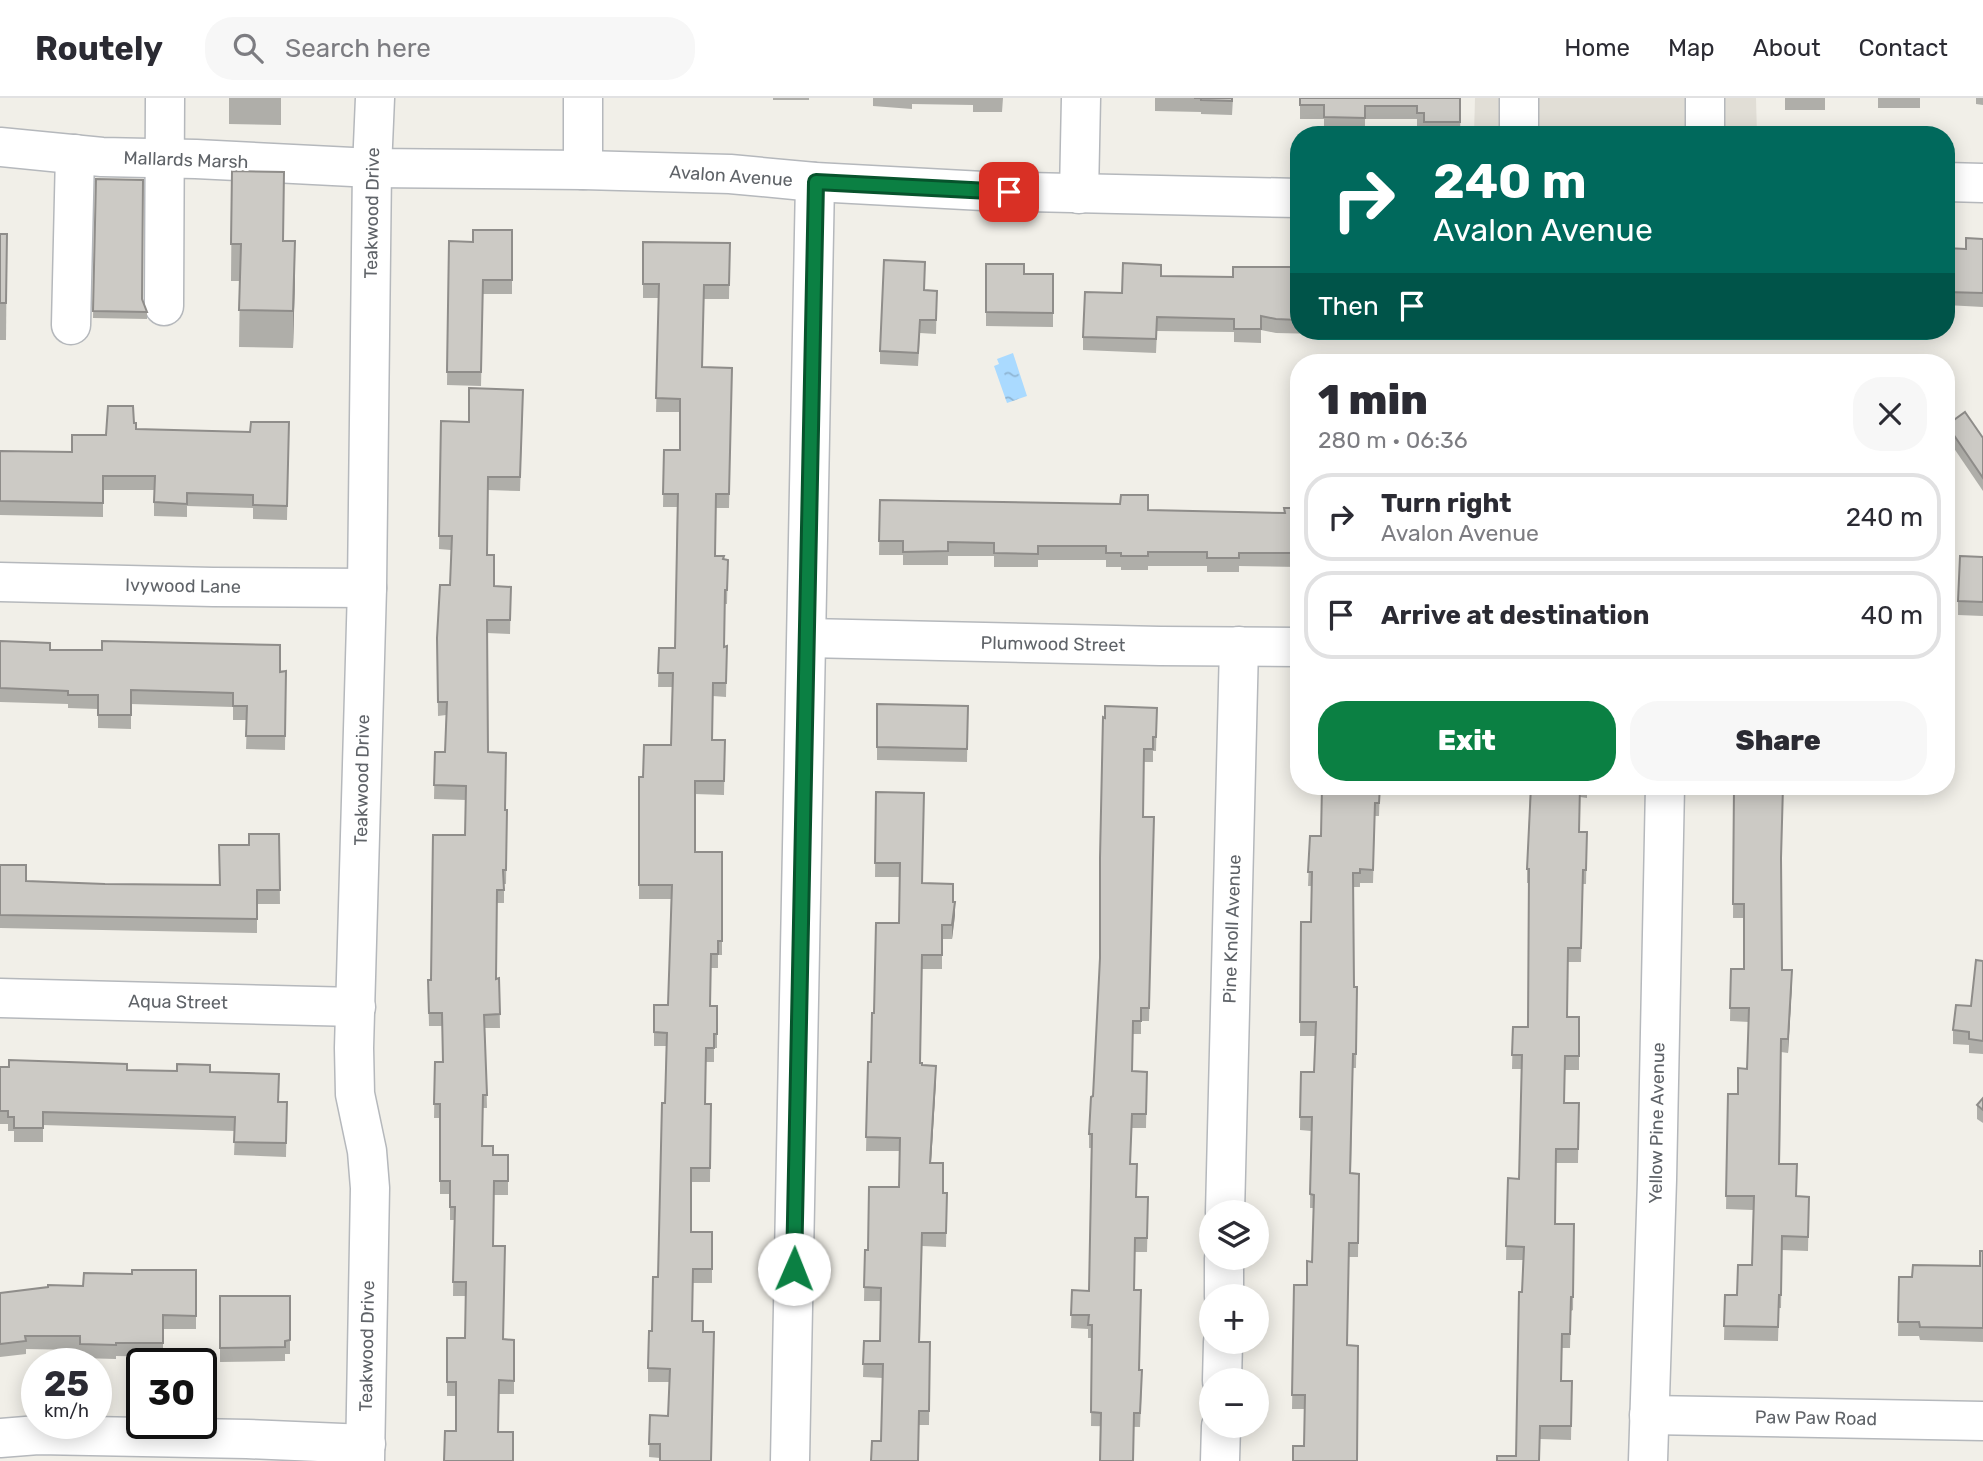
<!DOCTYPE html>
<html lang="en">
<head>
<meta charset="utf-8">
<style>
	body { margin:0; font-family:Rubik,sans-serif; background:#f7f7f7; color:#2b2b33; height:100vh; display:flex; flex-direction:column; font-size:26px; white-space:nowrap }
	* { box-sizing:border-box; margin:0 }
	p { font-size:23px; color:#7c7c81 }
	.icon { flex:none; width:38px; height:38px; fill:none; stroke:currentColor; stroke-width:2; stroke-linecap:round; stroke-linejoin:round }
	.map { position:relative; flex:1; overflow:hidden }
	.drawer { position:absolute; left:1290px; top:256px; width:665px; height:441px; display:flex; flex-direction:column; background:#fff; border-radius:28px; box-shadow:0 4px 18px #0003 }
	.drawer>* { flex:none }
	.top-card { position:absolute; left:1290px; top:28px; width:665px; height:214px; border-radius:28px; box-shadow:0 4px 18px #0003; background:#00695c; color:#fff; overflow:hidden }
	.buttons { position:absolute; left:1199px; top:1102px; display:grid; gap:14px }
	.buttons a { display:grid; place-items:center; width:70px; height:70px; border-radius:50%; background:#fff; box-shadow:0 4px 18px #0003; font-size:35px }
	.speed { position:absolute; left:21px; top:1250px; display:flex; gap:14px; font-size:35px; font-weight:700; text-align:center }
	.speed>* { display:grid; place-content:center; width:91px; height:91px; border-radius:50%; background:#fff; box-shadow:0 4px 18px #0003; line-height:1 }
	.speed small { font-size:18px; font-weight:400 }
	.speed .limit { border:4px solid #111; border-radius:10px; background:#fff; color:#111 }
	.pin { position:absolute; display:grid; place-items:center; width:60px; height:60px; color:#fff; margin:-30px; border-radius:14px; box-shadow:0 4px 10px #0006 }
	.me { position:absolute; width:77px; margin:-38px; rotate:1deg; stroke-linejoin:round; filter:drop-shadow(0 0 5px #0008) }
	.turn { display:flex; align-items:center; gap:24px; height:147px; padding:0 28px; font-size:32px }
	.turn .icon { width:91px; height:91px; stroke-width:2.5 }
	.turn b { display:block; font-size:49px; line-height:60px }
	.then { display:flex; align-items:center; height:66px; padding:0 28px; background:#0003; gap:14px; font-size:26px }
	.round { display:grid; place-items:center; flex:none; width:74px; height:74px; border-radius:28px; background:#f7f7f7 }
	.head { display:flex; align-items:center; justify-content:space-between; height:119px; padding:0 28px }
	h1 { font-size:42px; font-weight:800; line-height:52px }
	.primary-button { display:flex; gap:14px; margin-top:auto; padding:14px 28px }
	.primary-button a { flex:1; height:80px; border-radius:28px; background:#0b8043; color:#fff; font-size:28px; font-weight:800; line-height:80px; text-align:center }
	.primary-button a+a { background:#f7f7f7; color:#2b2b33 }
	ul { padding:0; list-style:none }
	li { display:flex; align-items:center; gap:21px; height:88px; margin:0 14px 10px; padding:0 14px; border:4px solid #e1e1e2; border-radius:28px }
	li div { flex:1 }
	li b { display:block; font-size:26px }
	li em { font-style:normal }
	header { display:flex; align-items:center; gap:42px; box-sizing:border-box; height:98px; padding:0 35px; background:#fff; border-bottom:2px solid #e1e1e2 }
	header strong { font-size:33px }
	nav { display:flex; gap:38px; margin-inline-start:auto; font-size:24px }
	.search { width:490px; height:63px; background:#f7f7f7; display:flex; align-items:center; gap:18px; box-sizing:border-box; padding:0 24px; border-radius:28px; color:#7c7c81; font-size:26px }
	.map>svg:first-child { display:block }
</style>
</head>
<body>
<header>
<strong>Routely</strong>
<div class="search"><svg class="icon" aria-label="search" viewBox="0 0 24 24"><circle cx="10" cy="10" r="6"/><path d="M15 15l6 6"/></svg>Search here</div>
<nav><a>Home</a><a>Map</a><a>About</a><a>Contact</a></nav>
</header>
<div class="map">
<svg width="1983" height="1363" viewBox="0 0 1983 1363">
	<defs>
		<pattern id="water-ripples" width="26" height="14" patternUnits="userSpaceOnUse" patternTransform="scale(1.75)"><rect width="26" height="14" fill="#aadaff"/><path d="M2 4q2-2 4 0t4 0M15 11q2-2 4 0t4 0" fill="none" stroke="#8eb4d2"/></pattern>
	</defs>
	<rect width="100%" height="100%" fill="#f1efe8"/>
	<path fill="#e1ded6" d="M1475,0H1756L1757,37H1474Z"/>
	<path fill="url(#water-ripples)" d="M1013,255L1027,298L1007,305L994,268L999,266L997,261Z"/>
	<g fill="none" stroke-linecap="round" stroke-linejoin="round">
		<defs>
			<g id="minor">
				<path d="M583,0V72"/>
				<path d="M1519,0V37"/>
				<path d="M1705,0V37"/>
				<path d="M0,49L102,59L196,61L372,70L583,72L730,76L815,84L983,93L1298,100"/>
				<path d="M1946,84L1983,85"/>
				<path d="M1079,96L1081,0"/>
				<path d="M164,208L165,0"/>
				<path d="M71,227L75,56"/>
				<path d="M0,484L213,489L367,490"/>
				<path d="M807,540L1160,548L1298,549"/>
				<path d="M0,900L356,909"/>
				<path d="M1225,1115L1239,548"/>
				<path d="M1224,1199V1160"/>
				<path d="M1222,1283L1223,1244"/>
				<path d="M1649,1317L1983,1323"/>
				<path d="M0,1340L38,1337L247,1341L366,1346"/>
				<path d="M365,1363L370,1090L367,1053L355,996L354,950L367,490L372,70L375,0"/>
				<path d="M790,1363L815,84"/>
				<path d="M1220,1363L1221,1328"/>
				<path d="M1648,1363L1657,1082L1665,688"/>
			</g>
		</defs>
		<use href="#minor" stroke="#b5b8bc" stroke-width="41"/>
		<use href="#minor" stroke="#fff" stroke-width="38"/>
	</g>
	<g fill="#afaea9">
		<path d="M229,0H281V27L229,26Z"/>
		<rect x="773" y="0" width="36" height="2"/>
		<path d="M873,0H1003L1002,14H973V7L912,6V11L873,8Z"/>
		<path d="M1155,0H1233L1232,17L1201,16V14L1155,13Z"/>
		<path d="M1300,0H1461L1460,37H1424V28H1417V21H1365V34L1324,33V21H1300Z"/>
		<path d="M1772,0H1825V12H1785V0Z"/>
		<rect x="1878" y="0" width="42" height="10"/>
		<path d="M1976,0H1983V7L1976,6Z"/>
		<path d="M232,73L284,111L283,143L295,180L293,250L239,249L240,183H231Z"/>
		<path d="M96,81L147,214V221L93,220Z"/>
		<path d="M512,132V196H483L481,288L447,287L449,143L473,144Z"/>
		<path d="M0,136H7L6,242H0Z"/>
		<path d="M1983,141V209L1946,207V150L1966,151Z"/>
		<path d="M643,144L730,145L729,201H704L702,269L732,270L729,410H716V458H724V461L728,462L727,506H725L724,549L727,548L726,599L713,598L712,642H725L724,697L695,696V754H722V857H718V870H711L710,908H717V950H714V964H706L705,1006H711L710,1084H691V1134H712V1185H693L692,1223H703V1234H714L711,1363H660V1360L649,1359L650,1317L668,1318L669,1284H648V1270L649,1233H652L653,1179H658L662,1005H665L666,948H654V907H668L671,801H639V679H643L644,647H671L672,589H658L659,550H675L677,409H663L664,352H680V314H656L659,200H643Z"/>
		<path d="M1298,159V233H1364V237L1276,235L1261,232V245L1234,244V234L1157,233L1156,255L1083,252V239L1122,195L1161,178L1233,179L1292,169Z"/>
		<path d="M986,166L1024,176H1053V229L986,228Z"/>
		<path d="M924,192L937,193L936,236L920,235L918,268L880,266V253Z"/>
		<rect x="1587" y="233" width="27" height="7"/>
		<path d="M523,305L520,393L488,392L487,457L494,488L511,489L510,536L487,535L488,654L505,712H507L506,786H504V805H497L496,881L499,880L500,930H485L487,1010H483L482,1048L493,1057H508V1097H494L493,1148L504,1241L514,1242V1296H499L456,1333V1298H447V1240H465L466,1198H453L454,1122H450V1096H440V1020H434L435,964H443L442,928H429L428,882H431L465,737L466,702L434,701L435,654H445L446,617L438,618L437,540L450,487L451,452L439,451L441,323L469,324Z"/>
		<path d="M289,324L287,422L253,421V410L187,408V419L154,418V392H103V419L0,417V353L72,354L106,337L134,325L136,331L250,334Z"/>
		<path d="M1947,327L1983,340V393L1947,340Z"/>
		<path d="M880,402L1148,412L1285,415L1298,410V469L1239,468V474H1207V468H1148V472H1121V469H1106V462H1038V469H994V458H948V467H903V457H879Z"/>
		<path d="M1983,459V518L1958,517V503Z"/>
		<path d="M0,543L50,552L286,573L285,652L246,651L247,622H233V609L131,606V631L98,630V611L68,610V606L0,604Z"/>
		<path d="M877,606L968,608L967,664L877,662Z"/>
		<path d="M1157,610L1156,653H1153V664H1144L1143,719H1154L1149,923H1141V936H1133L1132,973L1147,974L1146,1030H1132L1130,1066L1137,1099L1148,1113L1147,1154H1135L1134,1192L1139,1272L1142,1286L1140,1329L1091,1328L1092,1240H1088V1231L1071,1230L1072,1192L1089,1193L1091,1050H1089V1036L1093,998L1100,862L1105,620Z"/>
		<path d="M1380,688L1379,718H1375L1373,785H1360V789H1354V889L1357,903L1356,970H1353L1351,1075L1359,1076L1358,1159H1349L1304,1348L1305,1311H1292L1294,1187H1307L1312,1164L1314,1110H1310L1311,1033L1300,1032L1301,974H1314L1315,938H1300L1301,824H1311V788H1308L1310,738H1321Z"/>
		<path d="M1514,688H1587V700L1580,699L1579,734H1587L1586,786H1583L1581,864H1568L1567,919H1579V972H1565V1005H1579L1578,1065H1556L1555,1126H1574L1573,1212L1571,1213L1570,1250H1562L1561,1283H1572L1571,1342L1540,1341L1516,1358L1523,1162H1506L1508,1080L1519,1081L1522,971H1512L1513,929H1528L1529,785H1527V771L1530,695H1514Z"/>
		<path d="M1734,688L1781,771L1782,872L1792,885L1788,955L1781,954L1780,1066L1796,1098L1809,1099L1808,1153L1782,1152L1781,1210H1779L1778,1243L1724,1242L1725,1197H1737L1752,1167L1753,1112L1726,1111L1728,996H1738L1747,971L1749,924L1730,923L1731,871H1744V820H1733Z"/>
		<path d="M876,694L922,785L953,804L955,817L952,841H942V871H922L920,965L936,982L931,1065L943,1095H947L946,1149L922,1148L920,1244H930L929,1327H919L881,1343L883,1280L863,1279L864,1243H880L881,1203H864L865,1152H868L899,1089L900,1053H866L868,964H871L874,915L899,825L900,779H875Z"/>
		<path d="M279,736L280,806H257V835L0,830V767L26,783L105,786L220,787L249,747Z"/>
		<path d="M1983,863V956L1969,955V947L1953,946V932L1971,908Z"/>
		<path d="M0,969L210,974L278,1004H287L286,1059L234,1057L235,1033L43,1027V1044H14V1033H8V1026H0Z"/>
		<path d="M1983,1000V1025L1977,1021V1007Z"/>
		<path d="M1983,1153V1244L1920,1242L1919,1238H1898L1899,1179H1912L1980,1168Z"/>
		<path d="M196,1172V1231H163V1259L116,1258V1261L80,1260V1252L26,1251V1256L0,1259V1195L83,1188L132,1176Z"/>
		<path d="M220,1198H290V1256H285V1263L220,1264Z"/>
	</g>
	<g fill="#8f8d8a">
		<path d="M295,143V180L293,250V213Z"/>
		<path d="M955,804V817L952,841V827Z"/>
		<path d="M1792,872V885L1788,955V941Z"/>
		<path d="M936,968V982L930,1079V1065Z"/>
	</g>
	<g fill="#cccac5" stroke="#8f8d8a" stroke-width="2">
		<path d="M1194,0H1232V3L1201,2V0Z"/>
		<path d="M1300,0H1460V24H1424V15H1417V8H1365V20L1324,19V7H1300Z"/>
		<path d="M232,73L284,74L283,143H295L293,213L239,212L241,146H231Z"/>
		<path d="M96,81L143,82L142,201L147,214L93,213Z"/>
		<path d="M473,132H512V182H483L481,274H447L449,143L473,144Z"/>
		<path d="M0,136H7L6,205H0Z"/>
		<path d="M1966,140L1983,141V195L1946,194V150L1966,151Z"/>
		<path d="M643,144L730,145L729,187H704L702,269L732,270L729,396H716L715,458H724L723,461L728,462L727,492H725L724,549L727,548L726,585H713L712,642H725L724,683H695V754H722V843H718V856H711L710,908H717V936H714V950H706L705,1006H711L710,1070H691V1134H712V1171H693L692,1223H703V1234H714L711,1363H660V1346H649L650,1317L668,1318L670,1271L648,1270L649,1233H652L653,1179H658L662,1005H665L667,935L654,934V907H668L672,787H639V679H643L644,647H671L673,575H658L659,550H675L678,396H663L664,352H680V301L656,300L659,186H643Z"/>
		<path d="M1292,158L1298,159V222L1276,221L1261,218V231H1234V221L1157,219L1156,241L1083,239L1085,194L1122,195L1123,165L1161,167V178L1233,179V169H1292Z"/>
		<path d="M884,162L925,164L924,192L937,193L936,222H920L918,255L880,253Z"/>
		<path d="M986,166H1024V176H1053V215L986,214Z"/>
		<path d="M469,290L523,292L520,379H488L487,457H494V488L511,489L510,522H487L488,654L506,655L505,712H507L506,772H503L504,792H497L496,881L499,880L500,916L484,917L487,997H483L482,1048H493V1057H508V1083H494L493,1148H505L503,1241L514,1242V1283L499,1282L498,1334H513V1363H444L445,1333H456V1284H447V1240H465L466,1184H453L455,1109H450V1083H440V1006H434L435,964H443L442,915H429L428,882H431L433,737H465L466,688L434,687L435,654H445L447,604H438L437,540L440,487H450L452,438H439L441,323L469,324Z"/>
		<path d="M108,308H133L134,325H136V331L250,334L251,324H289L287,408L253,407V397L187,395V406L154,404L155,378H103V405L0,403V353L72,354V337H106Z"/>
		<path d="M1965,314L1983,340V380L1947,327Z"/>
		<path d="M1121,397H1148V412L1285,415L1284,410H1298V455H1239V460H1207V454H1148V458H1121V455H1106V448H1038V456L994,455V445L948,444V453L903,454V443H879L880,402L1120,406Z"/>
		<path d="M1960,458L1983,459V504L1958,503Z"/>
		<path d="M0,543L50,545V552H102V543L280,547V574L286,573L285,638H246L247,608H233V595L131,592V617H98V597H68V593L0,590Z"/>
		<path d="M877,606L968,608L967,651L877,649Z"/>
		<path d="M1105,608L1157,610L1156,639H1153V651H1144L1143,719H1154L1149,910H1141V923H1133L1132,973L1147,974L1146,1016H1132L1130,1066H1137L1136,1099H1148L1147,1140H1135L1134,1192H1141L1139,1272H1142L1140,1315H1134L1133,1363H1100L1101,1315L1091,1314L1092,1227H1088L1089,1217H1071L1072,1192L1089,1193L1092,1036H1089L1091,999L1093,998L1100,860V760L1103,619L1105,620Z"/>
		<path d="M1322,688H1380L1379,705H1375L1373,772L1360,771V775H1353L1354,889H1357L1356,956H1353L1350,1075L1359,1076L1358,1145H1349L1347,1247L1358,1248L1357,1363H1293V1348H1304L1305,1297H1292L1294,1187H1307V1163L1312,1164L1314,1097L1310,1096L1312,1019H1300L1301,974H1314L1316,924H1300L1301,824H1311L1312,774H1308L1310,738H1321Z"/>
		<path d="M1531,688H1580L1579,734H1587L1586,772H1583L1581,850H1568L1567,919H1579V958H1565L1564,1005H1579L1578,1051H1556L1555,1126H1574L1573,1199H1571L1570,1236H1562L1561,1283H1572L1571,1328H1540L1539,1363H1497V1358H1516L1519,1194H1522L1524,1149L1506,1148L1508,1080L1519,1081L1522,957H1512L1513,929H1528L1529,771H1527Z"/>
		<path d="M1734,688H1783L1781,760L1782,872H1792L1788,941H1781L1779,1066H1797L1796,1098L1809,1099L1808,1139L1782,1138L1781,1197H1779L1778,1229L1724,1228L1725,1197H1737L1738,1167H1752L1754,1098H1726L1728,996H1738V970L1747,971L1749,910H1730L1731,871H1744V806H1733Z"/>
		<path d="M876,694L924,695L922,785L953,786V804H955L952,827H942V857H922L920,965H922V967L936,968L930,1065H943V1095H947L946,1135H922L919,1244H930L929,1313H919L918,1363H871L872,1343H881L883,1266H863L864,1243H880L881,1190L864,1189L865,1152H868L869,1089H899L900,1040L866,1039L868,964H871L872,915H874L876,825H899L900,765H875Z"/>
		<path d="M249,736H279L280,792H257V821L0,817V767H26V783L105,786L220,787L219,747H249Z"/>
		<path d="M1976,862L1983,863V943L1969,941V934L1953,932L1956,907L1971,908Z"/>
		<path d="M9,962L127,966V972L177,973V966L210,967V974L279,976L278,1004H287L286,1045L234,1044L235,1019L43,1014V1030H14V1019H8V1013H0V969H9Z"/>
		<path d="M1983,1000V1012L1977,1007Z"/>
		<path d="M1980,1153H1983V1230L1920,1229L1919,1224H1898L1899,1179H1912L1913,1167L1980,1168Z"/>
		<path d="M132,1172H196V1218L163,1217V1245H116V1247L80,1246V1238H25L26,1243L0,1246V1195L48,1189V1187L83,1188L84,1175L132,1176Z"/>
		<path d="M220,1198H290V1242L285,1243V1249L220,1250Z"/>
	</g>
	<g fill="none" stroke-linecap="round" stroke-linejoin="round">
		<defs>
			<path id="route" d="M794,1171L816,84L1009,94"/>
		</defs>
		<use href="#route" stroke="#07532c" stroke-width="18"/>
		<use href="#route" stroke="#0b8043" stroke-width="12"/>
	</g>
	<g text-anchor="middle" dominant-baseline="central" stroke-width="6" stroke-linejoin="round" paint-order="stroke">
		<g font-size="18" fill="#5f6368" stroke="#fff">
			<text transform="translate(186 62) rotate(2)">Mallards Marsh</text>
			<text transform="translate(731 78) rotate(4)">Avalon Avenue</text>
			<text transform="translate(372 115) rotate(-89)">Teakwood Drive</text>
			<text transform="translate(183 488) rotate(1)">Ivywood Lane</text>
			<text transform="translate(1053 546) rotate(1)">Plumwood Street</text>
			<text transform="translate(362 682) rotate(-89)">Teakwood Drive</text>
			<text transform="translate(1232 831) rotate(-88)">Pine Knoll Avenue</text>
			<text transform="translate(178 904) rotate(1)">Aqua Street</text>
			<text transform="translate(1657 1025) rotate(-89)">Yellow Pine Avenue</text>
			<text transform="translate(367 1248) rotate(-89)">Teakwood Drive</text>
			<text transform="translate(1816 1320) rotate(1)">Paw Paw Road</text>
		</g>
	</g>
</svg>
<div class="buttons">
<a><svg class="icon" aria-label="layers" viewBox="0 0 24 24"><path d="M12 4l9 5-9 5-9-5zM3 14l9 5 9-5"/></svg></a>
<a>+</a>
<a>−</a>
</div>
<div class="speed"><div>25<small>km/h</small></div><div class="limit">30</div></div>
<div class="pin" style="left:1009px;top:94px;background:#d93025"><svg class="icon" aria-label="arrive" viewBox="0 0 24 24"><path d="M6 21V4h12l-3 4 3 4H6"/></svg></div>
<svg class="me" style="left:794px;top:1171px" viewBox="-20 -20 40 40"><circle r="19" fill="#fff"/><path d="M0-13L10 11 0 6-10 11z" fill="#0b8043"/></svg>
<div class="top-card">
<div class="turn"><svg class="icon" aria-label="right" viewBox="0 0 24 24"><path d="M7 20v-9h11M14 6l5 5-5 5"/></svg><div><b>240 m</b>Avalon Avenue</div></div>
<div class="then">Then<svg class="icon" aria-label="arrive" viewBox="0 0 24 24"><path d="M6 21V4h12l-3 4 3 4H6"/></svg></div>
</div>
<section class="drawer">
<div class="head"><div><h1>1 min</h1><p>280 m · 06:36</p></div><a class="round"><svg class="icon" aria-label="close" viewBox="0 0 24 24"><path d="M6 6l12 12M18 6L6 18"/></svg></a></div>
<ul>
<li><svg class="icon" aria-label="right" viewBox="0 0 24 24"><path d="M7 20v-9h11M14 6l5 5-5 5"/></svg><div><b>Turn right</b><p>Avalon Avenue</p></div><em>240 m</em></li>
<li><svg class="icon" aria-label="arrive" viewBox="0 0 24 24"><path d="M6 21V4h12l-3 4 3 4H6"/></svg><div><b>Arrive at destination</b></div><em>40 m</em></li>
</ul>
<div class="primary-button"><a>Exit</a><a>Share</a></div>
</section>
</div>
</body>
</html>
